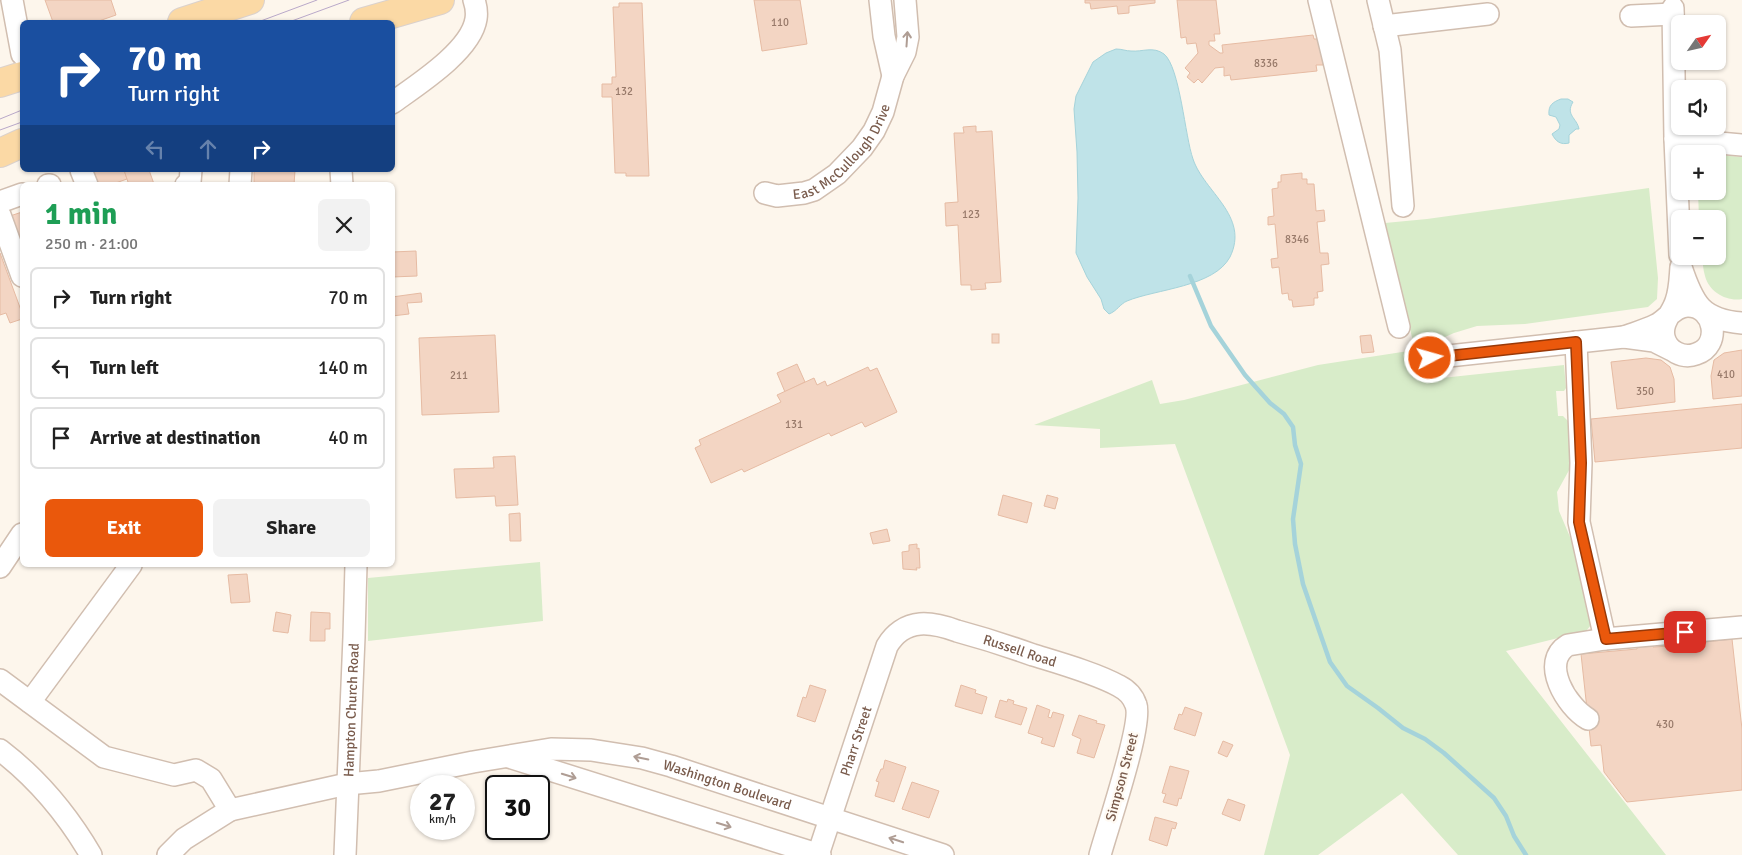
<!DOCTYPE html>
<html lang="en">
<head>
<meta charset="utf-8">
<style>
	body { margin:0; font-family:Signika,sans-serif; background:#f2f2f2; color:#222; height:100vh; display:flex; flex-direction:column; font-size:19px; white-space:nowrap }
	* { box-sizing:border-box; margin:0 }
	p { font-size:16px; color:#767676 }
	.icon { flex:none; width:28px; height:28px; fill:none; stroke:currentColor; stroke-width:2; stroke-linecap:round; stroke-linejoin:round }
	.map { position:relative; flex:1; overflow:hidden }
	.drawer { position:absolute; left:20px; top:182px; width:375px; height:385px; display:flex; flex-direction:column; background:#fff; border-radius:8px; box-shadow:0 1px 4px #0004 }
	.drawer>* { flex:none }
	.hud { position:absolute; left:20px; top:20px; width:375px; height:152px; border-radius:8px; box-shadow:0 1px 4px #0004; background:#1a4fa0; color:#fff; overflow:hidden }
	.needle { width:32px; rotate:56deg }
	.tools { position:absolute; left:1671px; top:15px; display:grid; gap:10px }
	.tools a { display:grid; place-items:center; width:55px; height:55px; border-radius:8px; background:#fff; box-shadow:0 1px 4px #0004; font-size:25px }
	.speed { position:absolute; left:410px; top:775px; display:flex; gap:10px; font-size:25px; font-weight:700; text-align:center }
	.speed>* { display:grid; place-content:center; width:65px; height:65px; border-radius:50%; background:#fff; box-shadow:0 1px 4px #0004; line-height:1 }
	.speed small { font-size:12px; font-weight:400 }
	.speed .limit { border:2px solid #111; border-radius:8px; background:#fff; color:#111 }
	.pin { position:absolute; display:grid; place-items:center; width:42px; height:42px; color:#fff; margin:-21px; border-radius:10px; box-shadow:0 2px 8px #0006 }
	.me { position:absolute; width:55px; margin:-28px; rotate:84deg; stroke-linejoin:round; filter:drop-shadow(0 0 4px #0008) }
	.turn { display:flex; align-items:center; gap:18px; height:105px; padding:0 25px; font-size:22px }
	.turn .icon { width:65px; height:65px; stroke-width:2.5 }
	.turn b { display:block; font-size:35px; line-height:42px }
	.lanes { display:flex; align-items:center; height:48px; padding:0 25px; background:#0003; justify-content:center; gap:25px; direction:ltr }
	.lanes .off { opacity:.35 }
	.round { display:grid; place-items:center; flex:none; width:52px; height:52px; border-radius:8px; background:#f2f2f2 }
	.head { display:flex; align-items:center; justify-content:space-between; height:85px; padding:0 25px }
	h1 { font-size:30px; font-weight:700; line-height:38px; color:#1e9e55 }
	.cta { display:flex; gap:10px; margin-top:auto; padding:10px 25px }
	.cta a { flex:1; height:58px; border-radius:8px; background:#ea580c; color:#fff; font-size:20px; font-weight:700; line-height:58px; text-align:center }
	.cta a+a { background:#f2f2f2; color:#222 }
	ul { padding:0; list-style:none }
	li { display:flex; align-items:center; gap:15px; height:62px; margin:0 10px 8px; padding:0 15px; border:2px solid #e0e0e0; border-radius:8px }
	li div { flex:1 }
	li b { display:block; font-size:19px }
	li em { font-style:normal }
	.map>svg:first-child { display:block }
</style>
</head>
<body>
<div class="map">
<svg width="1742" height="855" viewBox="0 0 1742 855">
	<rect width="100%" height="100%" fill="#fdf6ec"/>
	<g fill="#d8ecc9">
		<path d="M1718,155L1742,157V299C1727,302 1709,292 1705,276C1703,270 1703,263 1702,256H1718V219H1699L1698,191H1718Z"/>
		<path d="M1649,188L1658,278L1657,299L1648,307L1525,324L1477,326L1454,333L1427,345L1423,380L1564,365L1566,388L1564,391H1556L1558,416H1563L1570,423L1573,463L1557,492L1559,511L1573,544L1588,616L1592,615L1591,625L1586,631L1506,651L1666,855H1458L1402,793L1318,855H1264L1290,755L1175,444L1100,448V429L1034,425L1152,380L1160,404L1184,400L1318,365L1415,350L1385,223L1427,219Z"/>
		<path d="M540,562L543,621L368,641V578Z"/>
	</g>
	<g fill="#bfe3e8" stroke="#a5d3da">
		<path d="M1116,49C1122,49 1126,51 1131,51C1143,52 1153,46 1164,54C1180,67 1185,137 1193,159C1204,192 1250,216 1230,257C1214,287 1156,289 1127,301C1120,304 1117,311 1109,314L1104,309L1101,299L1087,277L1076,253L1078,198L1077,152L1074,109L1076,96L1093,62L1106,53Z"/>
		<path d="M1561,99H1568L1573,102C1565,115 1577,118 1579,129H1576L1569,135V143C1561,145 1556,142 1552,134L1559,129L1560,125L1556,117L1549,115C1548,105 1553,102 1561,99Z"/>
	</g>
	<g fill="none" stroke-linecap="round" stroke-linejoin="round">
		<path stroke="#a5d3da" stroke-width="4.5" d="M1190,276L1211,326L1245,375L1270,403L1284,414L1293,427L1295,445L1301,464L1293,519L1295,544L1303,584L1330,662L1347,686L1378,708L1403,728L1425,739L1444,753L1494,798L1506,816L1514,836L1526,855"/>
	</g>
	<g fill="#f3d5c3" stroke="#e6bba3">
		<path d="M45,0H111L116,15L96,22H53Z"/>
		<path d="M754,0H800L807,44L762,51Z"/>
		<path d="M1085,0H1155V3L1129,6V13L1118,14L1117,6L1091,9L1090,3H1085Z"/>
		<path d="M1177,0H1216L1220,34H1214L1215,41H1209V45L1220,53H1223L1222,45L1313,35L1314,39H1320L1323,65H1316L1317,71L1231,80L1230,75L1224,76V67L1215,68L1202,83L1198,79L1194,83L1187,77L1190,73L1185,68L1198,53L1196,43L1187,44L1186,37L1181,38Z"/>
		<path d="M619,3H642L649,176H626V173H615L612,97H602V84H612V77H616L613,7H619Z"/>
		<path d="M976,126V132L992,131L1001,282L985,283L986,289L971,290V285H961L958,225L946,226L945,203L958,202L954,133H964L963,127Z"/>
		<path d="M93,170H124L127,179L110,185H99Z"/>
		<path d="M124,170H149L154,184L129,185Z"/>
		<path d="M254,170H295L294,185H254Z"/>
		<path d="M1302,173V179H1307V184H1314L1316,211L1324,210L1325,221L1317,222L1320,253H1328L1329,264L1321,265L1323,291L1317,292L1318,298H1314V305L1293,307L1292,300H1289L1288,293L1282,294L1279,267L1272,268L1271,259L1278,258L1275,224L1268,225V217L1274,216L1272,189L1278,188V182H1281V175Z"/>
		<path d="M22,212V259L7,217Z"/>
		<path d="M416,251L417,276L392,277V252Z"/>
		<path d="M0,253L22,313V319L10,323L6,313L0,315Z"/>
		<path d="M421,293L422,302L407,303L409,314L392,316V297Z"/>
		<rect x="992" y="334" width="7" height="9"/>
		<path d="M495,335L499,412L422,415L419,338Z"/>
		<path d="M1371,335L1374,352L1362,353L1360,336Z"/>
		<path d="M1742,350V396L1713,399L1711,376L1714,360L1724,353Z"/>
		<path d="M1646,358L1661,360L1670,367L1674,379L1675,402L1617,409L1611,362Z"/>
		<path d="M797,364L805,382L785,392L777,373Z"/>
		<path d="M868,367L870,371L877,368L897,412L865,427L862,422L831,436L829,433L744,472L742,469L711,483L695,448L701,445L699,440L781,402L777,395L814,378L817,385L825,381L827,386Z"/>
		<path d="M1742,404V448L1595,462L1591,419Z"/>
		<path d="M515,456L518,505L496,506L495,496L456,498L454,469L494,468L493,457Z"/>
		<path d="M1003,495L1032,503L1027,523L998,515Z"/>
		<path d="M1047,495L1058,498L1055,509L1044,506Z"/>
		<path d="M520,513L521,541H510L509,514Z"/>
		<path d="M887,529L890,541L873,544L870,533Z"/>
		<path d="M917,544V549L919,548L920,568H916L917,570L903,569L902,552L909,551V545Z"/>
		<path d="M247,574L250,602L231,603L228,575Z"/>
		<path d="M276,612L291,615L288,633L273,631Z"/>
		<path d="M311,612L330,613V629H325V641H310Z"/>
		<path d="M1732,639L1742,729V790L1627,802L1604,772L1601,745L1591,746L1581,654L1637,649V646L1653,645V647L1671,646L1670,643L1687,641V644Z"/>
		<path d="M810,685L826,690L815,722L797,716L803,697L806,698Z"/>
		<path d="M961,685L976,690L975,693L987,697L982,714L955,706Z"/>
		<path d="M1008,699L1014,701L1013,704L1027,708L1021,725L995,717L1000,700L1007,702Z"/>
		<path d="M1037,705L1050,710L1048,717L1051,718L1053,712L1064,715L1054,747L1041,743L1043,738L1028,733Z"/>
		<path d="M1185,707L1202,713L1195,736L1174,729L1179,714L1182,715Z"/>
		<path d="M1079,715L1097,721L1096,723L1105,725L1094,758L1077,753L1081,739L1072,735Z"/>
		<path d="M1223,741L1233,745L1227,757L1218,753Z"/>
		<path d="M885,760L906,767L894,802L875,796L879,782L876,781L881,769H883Z"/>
		<path d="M1170,766L1189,771L1181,799L1179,798L1177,806L1163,802L1166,794L1162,793Z"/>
		<path d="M912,782L939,791L929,818L902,809Z"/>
		<path d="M1228,799L1245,805L1240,821L1222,814Z"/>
		<path d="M1155,817L1177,823L1175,829L1172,828L1167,846L1149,840Z"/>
	</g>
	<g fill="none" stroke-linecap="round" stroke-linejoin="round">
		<defs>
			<g id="minor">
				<path d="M12,0L22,54"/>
				<path d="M880,0L884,36L893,76"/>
				<path d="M1319,0L1399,327"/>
				<path d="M1378,0L1390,50L1403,206"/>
				<path d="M1673,8L1675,139L1680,255"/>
				<path d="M1631,16L1673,14"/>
				<path d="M1384,26L1488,14"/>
				<path d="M392,103C417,85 471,51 476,19C477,13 476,6 474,0"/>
				<path d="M1675,139L1742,145"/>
				<path d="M81,170L87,185"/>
				<path d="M341,170L342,185"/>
				<path d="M48,185H50"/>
				<path d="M186,185L190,182L191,170"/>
				<path d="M240,185L241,170"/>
				<path id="s1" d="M765,193L777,196L804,193L814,190L837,174L862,148L874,131L883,112L893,76L905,52L908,37L905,0"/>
				<path d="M0,202L22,194"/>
				<path d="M0,215L22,276"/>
				<path d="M1576,342L1581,463L1579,522L1605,639L1742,627"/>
				<path d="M1672,350L1654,341L1624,337C1635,333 1646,330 1656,325C1668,319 1674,306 1688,306C1715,306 1722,346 1696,354C1683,359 1667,351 1664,337C1661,322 1672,314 1676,301C1680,290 1680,279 1681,267C1693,303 1701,320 1742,323"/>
				<path d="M1430,358L1624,337"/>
				<path d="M0,567L22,534"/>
				<path d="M0,680L104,757L174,775L196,770L211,779L230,810L184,839L168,855"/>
				<path d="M30,702L131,565"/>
				<path d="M1588,719C1567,707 1539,662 1568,645L1605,639"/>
				<path d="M0,750C38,779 67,814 91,855"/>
				<path d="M509,757L820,855"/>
				<path id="s2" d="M230,810L347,784L379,781L473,762L551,749L591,750L642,758L671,766L943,855"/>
				<path id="s3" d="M345,855L354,637L356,565"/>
				<path id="s4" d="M818,855L887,646C894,634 906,625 920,624C932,623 946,627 957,631C983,638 1008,646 1033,655C1059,663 1095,673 1119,686C1127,690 1133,696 1136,705C1143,724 1107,829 1100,855"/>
			</g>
			<g id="major">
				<path d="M182,22L250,0"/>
				<path d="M364,22L440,0"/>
				<path d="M0,83L22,76"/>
				<path d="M0,153L22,143"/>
			</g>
		</defs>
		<use href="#minor" stroke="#d1beb0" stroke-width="24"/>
		<use href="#major" stroke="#dad1cd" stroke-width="30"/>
		<use href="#minor" stroke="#fff" stroke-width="21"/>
		<use href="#major" stroke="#fbd9a5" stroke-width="28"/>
		<g stroke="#b9a8c9" stroke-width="1">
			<path d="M258,22L317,0"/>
			<path d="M289,22L349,0"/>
			<path d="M0,119L22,110"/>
			<path d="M0,130L22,122"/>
		</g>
	</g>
	<defs><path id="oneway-shaft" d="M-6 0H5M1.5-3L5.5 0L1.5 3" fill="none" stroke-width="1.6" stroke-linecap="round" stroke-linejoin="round" transform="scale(1.25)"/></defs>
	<g stroke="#af9d94">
		<use href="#oneway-shaft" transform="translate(907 39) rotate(-86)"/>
		<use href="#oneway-shaft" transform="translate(641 758) rotate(-168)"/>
		<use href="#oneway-shaft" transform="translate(569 776) rotate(17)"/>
		<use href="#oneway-shaft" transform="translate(724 825) rotate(17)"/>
		<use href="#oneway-shaft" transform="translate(896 840) rotate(-162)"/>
	</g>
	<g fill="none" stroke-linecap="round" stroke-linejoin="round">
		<defs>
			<path id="route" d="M1430,358L1576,342L1581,463L1579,522L1606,639L1685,632"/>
		</defs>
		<use href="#route" stroke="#983908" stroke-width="12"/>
		<use href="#route" stroke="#ea580c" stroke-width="9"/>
	</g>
	<g text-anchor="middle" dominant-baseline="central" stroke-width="4.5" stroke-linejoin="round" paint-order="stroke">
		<g font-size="11" fill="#987a6a">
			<text x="780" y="22">110</text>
			<text x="1266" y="63">8336</text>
			<text x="624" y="91">132</text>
			<text x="971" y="214">123</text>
			<text x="1297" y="239">8346</text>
			<text x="1726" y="374">410</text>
			<text x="459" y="375">211</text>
			<text x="1645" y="391">350</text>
			<text x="794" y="424">131</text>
			<text x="1665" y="724">430</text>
		</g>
		<g font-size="14" fill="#7a5c4d" stroke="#fffaf3">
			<text stroke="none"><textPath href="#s1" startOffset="96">East McCullough Drive</textPath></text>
			<text stroke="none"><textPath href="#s4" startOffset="365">Russell Road</textPath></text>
			<text stroke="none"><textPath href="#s3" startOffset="145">Hampton Church Road</textPath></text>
			<text stroke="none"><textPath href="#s4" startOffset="120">Pharr Street</textPath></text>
			<text transform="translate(1122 777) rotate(-75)">Simpson Street</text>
			<text stroke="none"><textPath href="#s2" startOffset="508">Washington Boulevard</textPath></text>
		</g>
	</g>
</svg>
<div class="tools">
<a><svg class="needle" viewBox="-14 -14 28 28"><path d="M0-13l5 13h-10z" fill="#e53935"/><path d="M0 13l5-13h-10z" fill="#767676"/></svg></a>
<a><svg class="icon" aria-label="sound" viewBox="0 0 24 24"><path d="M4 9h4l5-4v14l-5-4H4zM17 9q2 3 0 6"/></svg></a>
<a>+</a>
<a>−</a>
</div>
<div class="speed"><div>27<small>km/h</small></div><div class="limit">30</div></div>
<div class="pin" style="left:1685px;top:632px;background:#d93025"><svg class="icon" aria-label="arrive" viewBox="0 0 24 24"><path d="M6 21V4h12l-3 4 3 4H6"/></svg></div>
<svg class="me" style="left:1430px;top:358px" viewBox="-20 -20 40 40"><circle r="17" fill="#ea580c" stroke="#fff" stroke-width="3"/><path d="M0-11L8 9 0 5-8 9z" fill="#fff"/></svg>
<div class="hud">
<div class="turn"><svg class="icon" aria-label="right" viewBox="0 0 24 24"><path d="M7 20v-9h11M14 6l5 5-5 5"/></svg><div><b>70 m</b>Turn right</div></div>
<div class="lanes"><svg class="icon off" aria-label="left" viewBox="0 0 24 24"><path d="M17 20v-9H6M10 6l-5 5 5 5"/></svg><svg class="icon off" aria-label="ahead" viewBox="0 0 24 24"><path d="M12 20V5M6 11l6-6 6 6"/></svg><svg class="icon" aria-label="right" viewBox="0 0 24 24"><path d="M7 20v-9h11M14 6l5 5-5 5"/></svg></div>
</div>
<section class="drawer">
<div class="head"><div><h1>1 min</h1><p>250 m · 21:00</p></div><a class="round"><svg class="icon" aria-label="close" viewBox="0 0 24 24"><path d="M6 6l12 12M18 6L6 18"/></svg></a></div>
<ul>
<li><svg class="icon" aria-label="right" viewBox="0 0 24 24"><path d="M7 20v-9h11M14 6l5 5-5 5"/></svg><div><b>Turn right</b></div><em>70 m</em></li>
<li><svg class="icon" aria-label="left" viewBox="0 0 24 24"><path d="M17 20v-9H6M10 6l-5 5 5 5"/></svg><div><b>Turn left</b></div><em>140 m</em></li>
<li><svg class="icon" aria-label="arrive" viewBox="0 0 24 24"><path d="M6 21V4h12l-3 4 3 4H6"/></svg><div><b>Arrive at destination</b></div><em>40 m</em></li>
</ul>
<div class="cta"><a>Exit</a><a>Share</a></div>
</section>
</div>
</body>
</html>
